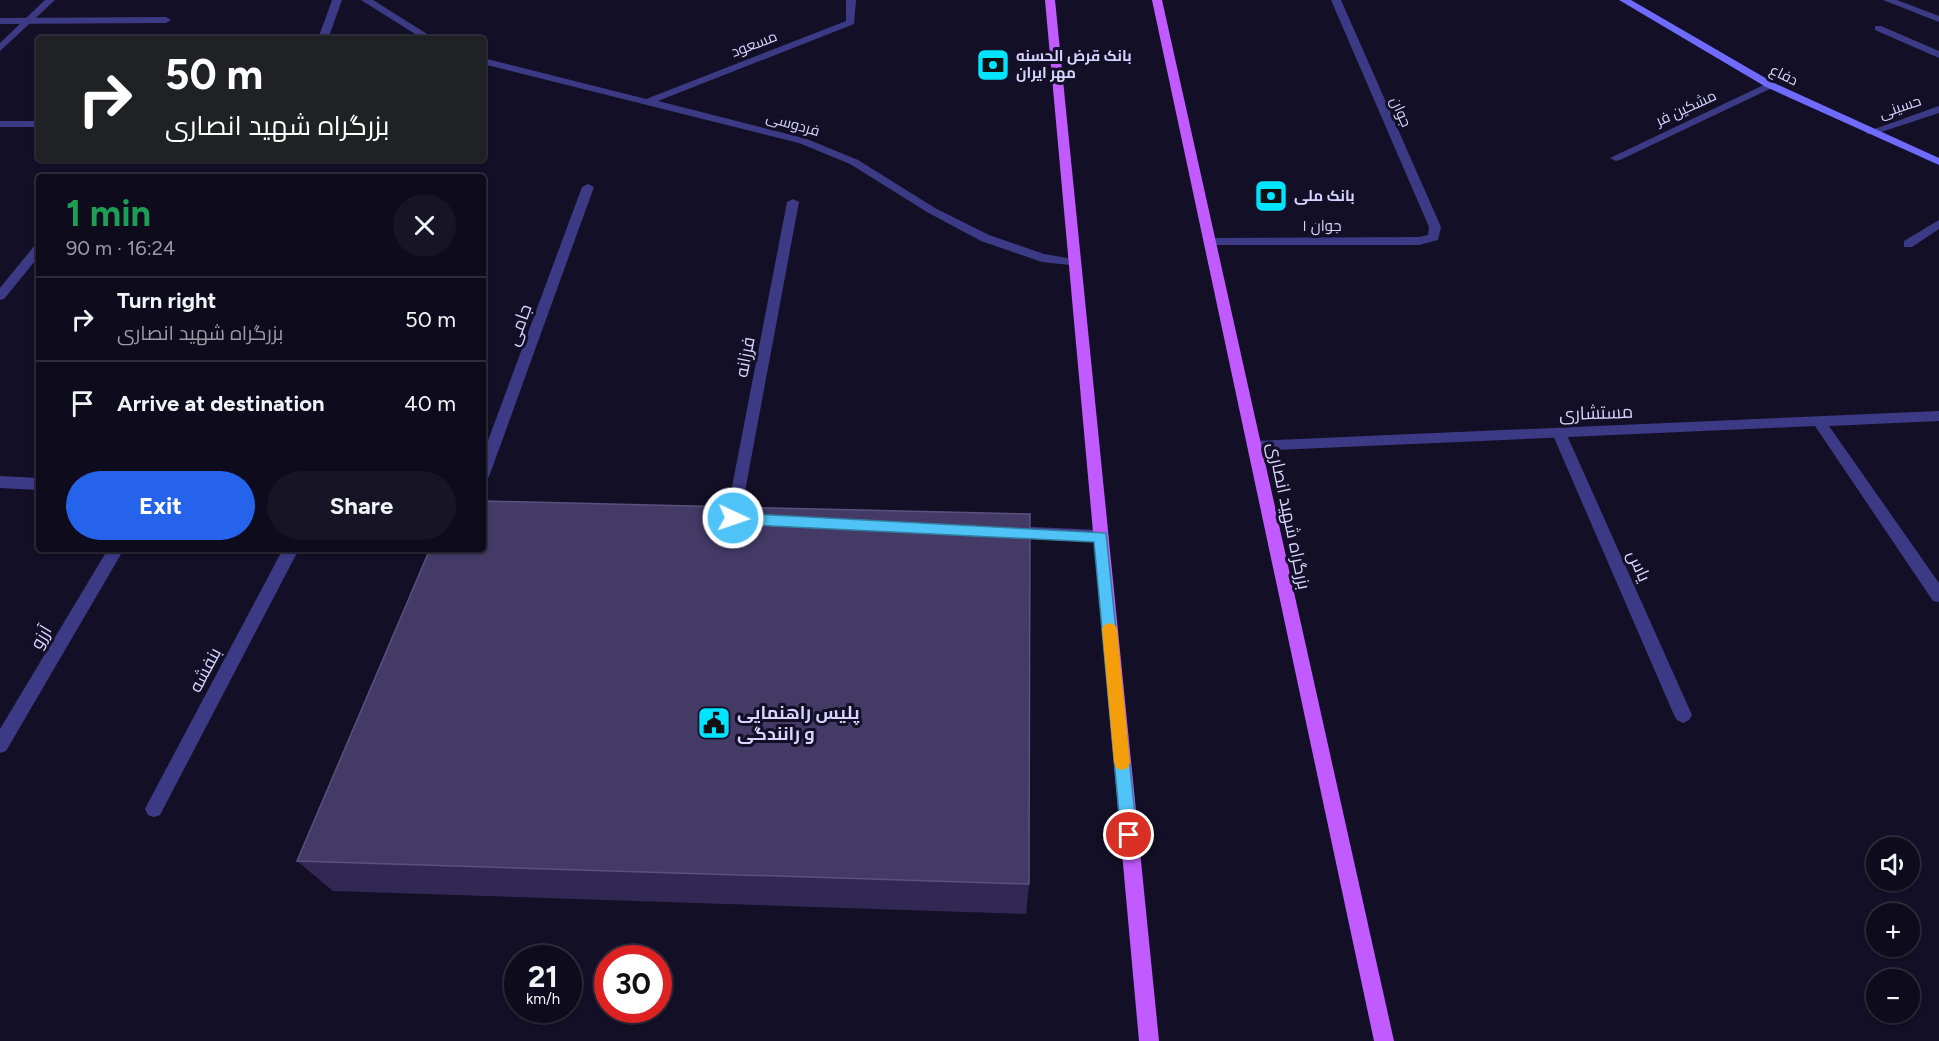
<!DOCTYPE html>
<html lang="en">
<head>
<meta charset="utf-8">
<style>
	body { margin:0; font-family:Figtree,Cairo,sans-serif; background:#171425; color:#f1f3f6; height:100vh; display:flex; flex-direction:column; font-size:22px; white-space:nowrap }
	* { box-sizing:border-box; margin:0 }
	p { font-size:20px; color:#9b9ba3 }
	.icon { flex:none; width:33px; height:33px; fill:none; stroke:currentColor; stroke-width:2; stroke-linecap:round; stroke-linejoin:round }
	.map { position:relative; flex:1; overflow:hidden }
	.details { position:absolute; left:36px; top:174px; width:450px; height:378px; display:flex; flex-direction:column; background:#0e0b1c; border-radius:6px; box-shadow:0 2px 4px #0004,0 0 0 2px #2e2b3b }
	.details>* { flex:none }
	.top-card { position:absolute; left:36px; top:36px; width:450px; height:126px; border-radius:6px; box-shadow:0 2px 4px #0004,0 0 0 2px #2e2b3b; background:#202124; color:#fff; overflow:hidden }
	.buttons { position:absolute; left:1866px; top:837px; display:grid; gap:12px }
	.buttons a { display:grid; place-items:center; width:54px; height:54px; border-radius:50%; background:#0e0b1c; box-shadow:0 2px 4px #0004,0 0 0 2px #2e2b3b; font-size:30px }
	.speed { position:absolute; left:504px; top:945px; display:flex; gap:12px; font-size:30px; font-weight:700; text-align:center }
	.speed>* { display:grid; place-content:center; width:78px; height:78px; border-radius:50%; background:#0e0b1c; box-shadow:0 2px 4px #0004,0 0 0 2px #2e2b3b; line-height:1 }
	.speed small { font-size:15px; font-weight:400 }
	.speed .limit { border:9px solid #d22; background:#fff; color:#111 }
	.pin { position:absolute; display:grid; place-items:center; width:51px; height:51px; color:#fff; margin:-26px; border:3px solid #fff; border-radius:50%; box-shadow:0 2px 6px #0007 }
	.me { position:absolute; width:66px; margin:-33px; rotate:93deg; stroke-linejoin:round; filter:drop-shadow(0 0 4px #0008) }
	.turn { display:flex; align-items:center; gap:21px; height:126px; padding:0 30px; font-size:27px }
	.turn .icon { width:78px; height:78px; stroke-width:2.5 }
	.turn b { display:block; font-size:42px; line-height:51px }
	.round { display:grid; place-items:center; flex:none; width:63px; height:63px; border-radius:32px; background:#171425 }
	.head { display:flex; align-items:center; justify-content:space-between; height:102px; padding:0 30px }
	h1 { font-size:36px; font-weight:700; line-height:45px; color:#1e9e55 }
	.action { display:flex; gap:12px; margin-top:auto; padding:12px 30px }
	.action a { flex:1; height:69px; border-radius:36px; background:#2563eb; color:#fff; font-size:24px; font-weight:700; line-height:69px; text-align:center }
	.action a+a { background:#171425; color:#f1f3f6 }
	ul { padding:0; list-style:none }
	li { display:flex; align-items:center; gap:18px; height:84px; padding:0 30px; border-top:2px solid #2e2b3b }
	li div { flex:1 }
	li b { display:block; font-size:22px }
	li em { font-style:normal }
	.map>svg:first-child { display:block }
</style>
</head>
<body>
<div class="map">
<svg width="1939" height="1041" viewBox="0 0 1939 1041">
	<rect width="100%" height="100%" fill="#130f26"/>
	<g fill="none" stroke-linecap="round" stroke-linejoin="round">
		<g fill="#3d3a85" fill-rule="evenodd">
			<path d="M332,0H342L328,39H318Z"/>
			<path d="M1331,0H1341L1441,227L1438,240L1419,245H1206L1204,242L1210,238L1419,237L1428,235L1429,227Z"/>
			<path d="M0,18L166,17L171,20L166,23L0,24Z"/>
			<path d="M1770,82L1775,85L1774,87L1620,160L1616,161L1610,158Z"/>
			<rect x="0" y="121" width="39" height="6"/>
			<path d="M588,184L594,187L490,474L488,478L483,479V454L582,187Z"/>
			<path d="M793,199L799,202L740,518L738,522H728L726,518L787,202Z"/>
			<path d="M1939,220V229L1912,247H1904V241Z"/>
			<path d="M39,244V256L4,299L0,300V288L35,245Z"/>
			<path d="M1559,428L1566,433L1692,715L1689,720L1683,723L1677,720L1674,715L1552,433Z"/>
			<path d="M108,549H124L6,751L0,753V729Z"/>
			<path d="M283,549H299L160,815L154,817L148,815L145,809L148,803Z"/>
		</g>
		<g fill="#3d3a85" fill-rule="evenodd">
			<path d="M45,0H55L0,51V43Z"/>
			<path d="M361,0H373L435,39H423Z"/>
			<path d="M846,0H856L854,24L658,101L807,139L858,160L935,208L989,235L1044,254L1079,260V266L1042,262L981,241L927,212L850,164L799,143L483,64V58L646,99L846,21Z"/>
			<path d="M1883,0H1897L1939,16V22Z"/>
			<path d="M1875,26H1881L1939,51V58L1875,30Z"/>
			<path d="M1939,106V113L1875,134H1867L1866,132Z"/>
			<path d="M1939,411V421L1829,426L1939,583V602L1933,601L1815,426L1254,451L1247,446L1254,441Z"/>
			<path d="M0,476L39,478V490L0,488Z"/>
			<path d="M1010,526L1101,530L1106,532L1109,536L1106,540L1101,542L1010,538L1005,536L1002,532L1005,528Z"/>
		</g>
		<path fill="#6f6bff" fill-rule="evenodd" d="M1619,0H1631L1774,83L1939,158V165L1766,87Z"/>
		<g fill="#c25bff" fill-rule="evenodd">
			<path d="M1045,0H1055L1159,1041H1139Z"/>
			<path d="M1152,0H1162L1394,1041H1374Z"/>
		</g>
	</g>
	<path fill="#312854" d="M297,861L1029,884L1026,914L333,891Z"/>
	<path fill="#433a66" stroke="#5a527e" stroke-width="1.5" d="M483,501L1030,514L1029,884L297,861L430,549H483Z"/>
	<path fill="#4fc3f7" stroke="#337fa1" stroke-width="1.5" d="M733,513L1106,533L1137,835L1135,840L1129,843L1123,840L1121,835L1094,542L733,524L726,518Z"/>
	<path fill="#f59e0b" d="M1110,623L1115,625L1117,629L1130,762L1128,768L1122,770L1116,768L1114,762L1102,629L1104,625Z"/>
	<defs>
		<symbol id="bank-square" viewBox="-11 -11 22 22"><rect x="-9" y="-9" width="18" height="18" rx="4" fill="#00e5ff" stroke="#130f26"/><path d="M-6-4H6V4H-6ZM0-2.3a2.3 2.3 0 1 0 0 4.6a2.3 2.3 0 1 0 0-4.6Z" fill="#111"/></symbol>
		<symbol id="civic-square" viewBox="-11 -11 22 22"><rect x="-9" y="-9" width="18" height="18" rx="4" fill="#00e5ff" stroke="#130f26"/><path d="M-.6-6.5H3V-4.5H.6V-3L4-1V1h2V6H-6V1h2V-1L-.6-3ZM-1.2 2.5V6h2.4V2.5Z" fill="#111"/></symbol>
	</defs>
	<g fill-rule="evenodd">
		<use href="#bank-square" x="974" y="46" width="38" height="38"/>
		<use href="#bank-square" x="1252" y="177" width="38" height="38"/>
		<use href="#civic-square" x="695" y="704" width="38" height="38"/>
	</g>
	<g text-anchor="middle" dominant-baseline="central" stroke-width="6" stroke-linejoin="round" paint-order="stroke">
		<g font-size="15" fill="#d9d4ff" stroke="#130f26">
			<text transform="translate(754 44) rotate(-21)">مسعود</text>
			<text transform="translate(1784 75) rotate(26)">دفاع</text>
			<text transform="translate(1900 107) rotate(-19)">حسینی</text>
			<text transform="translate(1686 108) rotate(-25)">مشکین فر</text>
			<text transform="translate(1401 112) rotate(66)">جوان</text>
			<text transform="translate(793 124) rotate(16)">فردوسی</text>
			<text x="1322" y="226">جوان ۱</text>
		</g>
		<g font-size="15" font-weight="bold" fill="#d9d4ff" stroke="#130f26" text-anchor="start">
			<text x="1016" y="56">بانک قرض الحسنه<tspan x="1016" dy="17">مهر ایران</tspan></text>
			<text x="1294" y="196">بانک ملی</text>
		</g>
		<g font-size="18" fill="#d9d4ff" stroke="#130f26">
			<text transform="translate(519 325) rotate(-70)">جامی</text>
			<text transform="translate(745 357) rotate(-79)">فرزانه</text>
			<text transform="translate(1596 413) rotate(-2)">مستشاری</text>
			<text transform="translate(1289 516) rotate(78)">بزرگراه شهید انصاری</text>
			<text transform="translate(1639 566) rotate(66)">یاس</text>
			<text transform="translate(41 637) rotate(-59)">آرزو</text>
			<text transform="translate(205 670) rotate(-62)">بنفشه</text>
		</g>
		<g font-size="18" font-weight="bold" fill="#d9d4ff" stroke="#130f26" text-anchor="start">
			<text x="737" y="713">پلیس راهنمایی<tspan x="737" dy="21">و رانندگی</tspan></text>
		</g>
	</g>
</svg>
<div class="buttons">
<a><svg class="icon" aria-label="sound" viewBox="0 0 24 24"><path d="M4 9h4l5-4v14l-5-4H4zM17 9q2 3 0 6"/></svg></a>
<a>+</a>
<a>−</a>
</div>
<div class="speed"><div>21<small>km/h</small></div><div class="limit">30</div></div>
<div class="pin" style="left:1129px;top:835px;background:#d93025"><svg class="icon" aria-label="arrive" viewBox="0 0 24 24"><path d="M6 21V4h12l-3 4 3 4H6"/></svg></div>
<svg class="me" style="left:733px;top:518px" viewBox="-20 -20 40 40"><circle r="17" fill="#4fc3f7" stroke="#fff" stroke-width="3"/><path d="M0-11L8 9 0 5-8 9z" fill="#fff"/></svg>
<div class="top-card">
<div class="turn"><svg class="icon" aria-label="right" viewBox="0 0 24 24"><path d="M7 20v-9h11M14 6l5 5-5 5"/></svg><div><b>50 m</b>بزرگراه شهید انصاری</div></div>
</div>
<section class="details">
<div class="head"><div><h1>1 min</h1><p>90 m · 16:24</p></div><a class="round"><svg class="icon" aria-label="close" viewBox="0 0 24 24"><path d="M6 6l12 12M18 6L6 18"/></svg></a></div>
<ul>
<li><svg class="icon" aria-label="right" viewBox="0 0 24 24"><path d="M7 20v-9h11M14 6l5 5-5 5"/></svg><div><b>Turn right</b><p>بزرگراه شهید انصاری</p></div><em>50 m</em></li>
<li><svg class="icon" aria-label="arrive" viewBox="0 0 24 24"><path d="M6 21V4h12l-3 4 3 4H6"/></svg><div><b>Arrive at destination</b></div><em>40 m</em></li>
</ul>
<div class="action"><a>Exit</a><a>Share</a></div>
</section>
</div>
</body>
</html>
